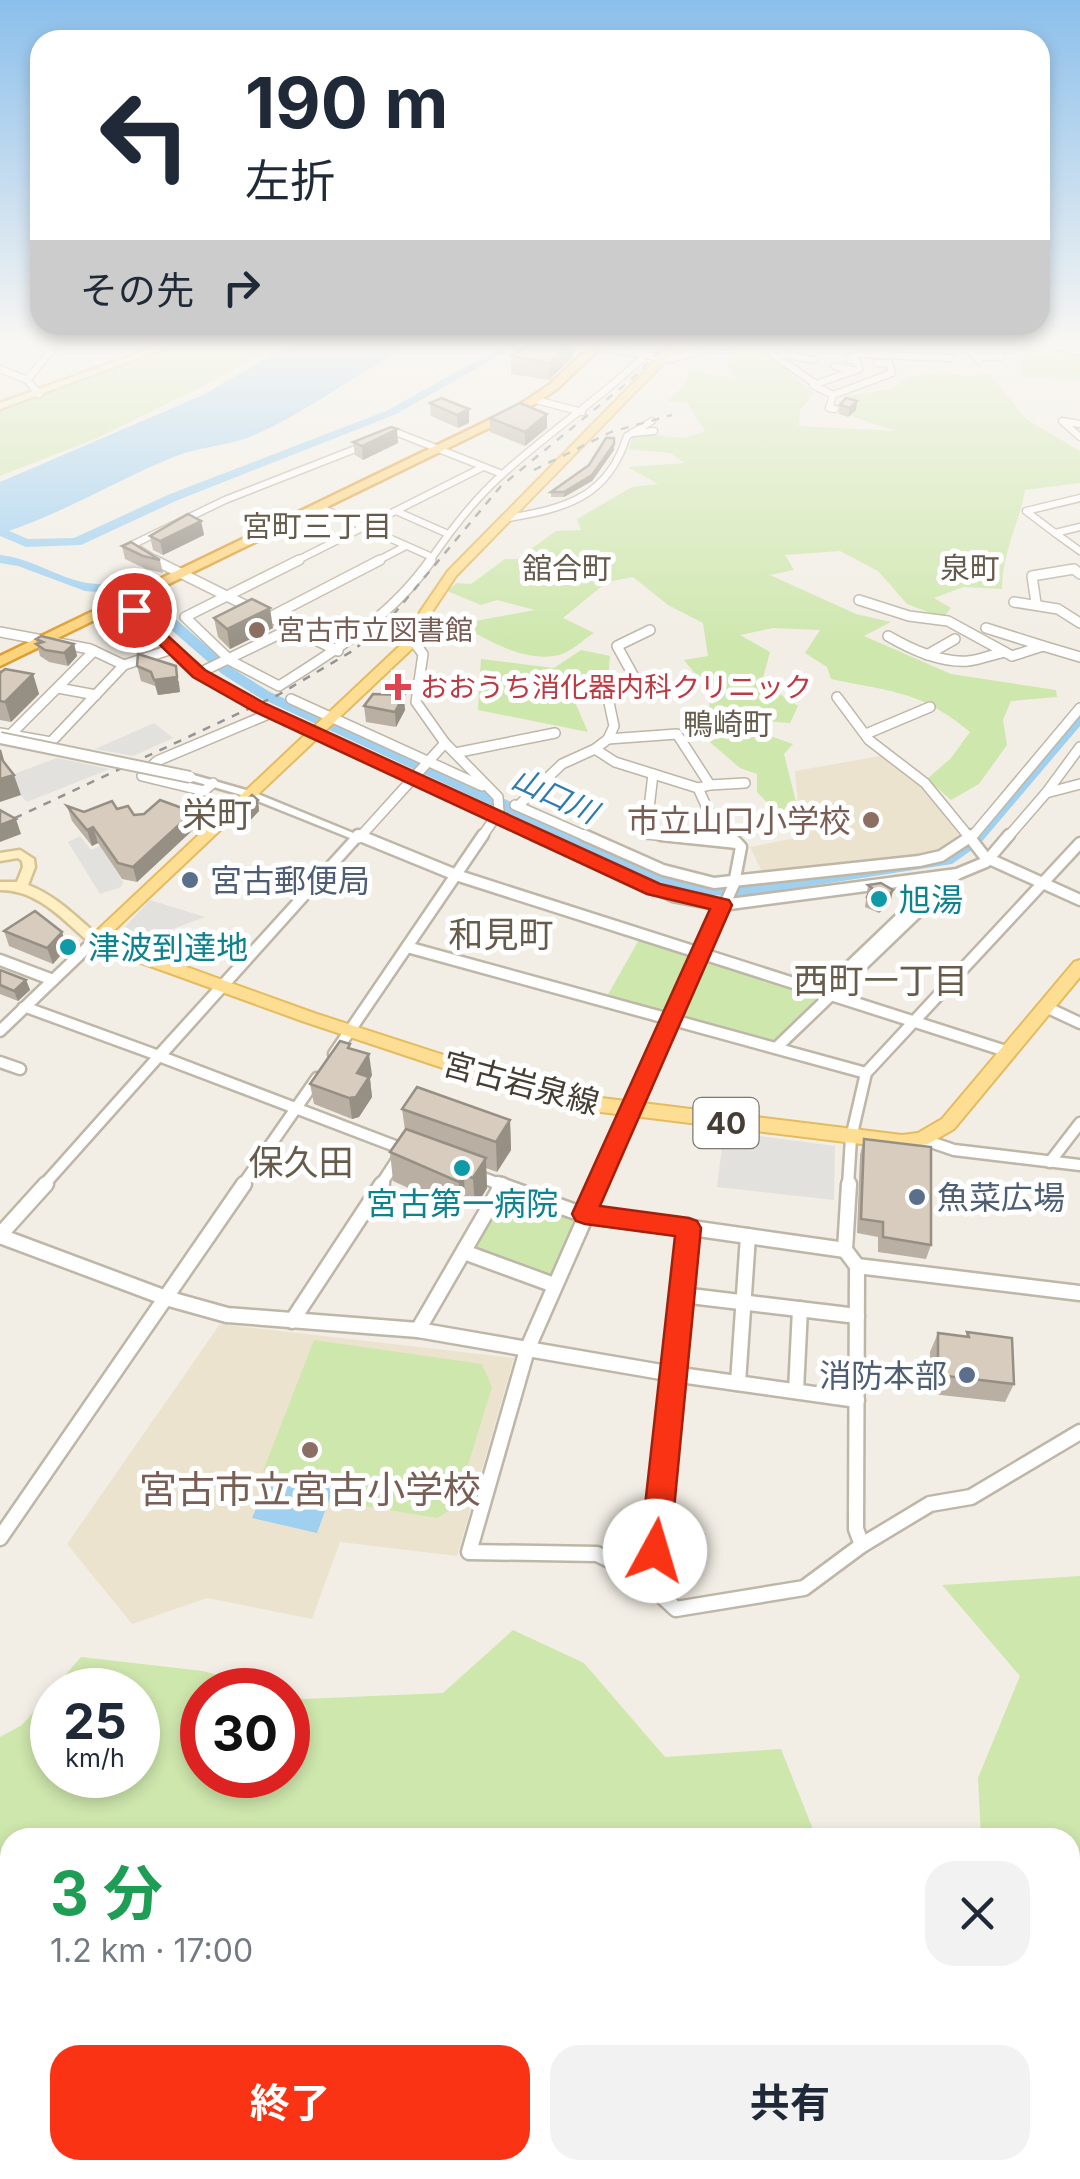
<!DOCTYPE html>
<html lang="ja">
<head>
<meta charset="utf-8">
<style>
	body { margin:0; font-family:Inter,"Noto Sans JP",sans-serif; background:#f2f2f3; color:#1f2937; height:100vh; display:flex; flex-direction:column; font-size:38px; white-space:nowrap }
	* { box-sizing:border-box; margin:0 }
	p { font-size:32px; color:#747a83 }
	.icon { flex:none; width:55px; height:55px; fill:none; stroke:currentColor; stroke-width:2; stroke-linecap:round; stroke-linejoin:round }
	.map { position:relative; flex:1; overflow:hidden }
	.sheet { position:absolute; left:0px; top:1828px; width:1080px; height:352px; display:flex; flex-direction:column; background:#fff; border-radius:30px 30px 0 0; box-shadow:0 5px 15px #0003 }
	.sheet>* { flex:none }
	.banner { position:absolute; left:30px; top:30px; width:1020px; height:305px; border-radius:30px; box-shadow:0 5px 15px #0003; background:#fff; color:#1f2937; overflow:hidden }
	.speed { position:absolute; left:30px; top:1668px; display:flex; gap:20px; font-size:50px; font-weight:700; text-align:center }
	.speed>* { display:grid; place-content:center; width:130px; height:130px; border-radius:50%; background:#fff; box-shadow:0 5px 15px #0003; line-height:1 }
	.speed small { font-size:25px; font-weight:400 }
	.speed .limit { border:15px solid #d22; background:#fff; color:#111 }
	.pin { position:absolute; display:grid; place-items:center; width:85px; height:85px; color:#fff; margin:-42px; border:5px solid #fff; border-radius:50%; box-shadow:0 2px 10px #0007 }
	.me { position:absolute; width:110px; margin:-55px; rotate:6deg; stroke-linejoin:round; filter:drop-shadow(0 0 8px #0008) }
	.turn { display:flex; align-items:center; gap:35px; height:210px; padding:0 50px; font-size:45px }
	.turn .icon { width:130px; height:130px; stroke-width:2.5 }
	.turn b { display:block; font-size:70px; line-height:85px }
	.then { display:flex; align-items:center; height:95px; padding:0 50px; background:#0003; gap:20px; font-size:38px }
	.round { display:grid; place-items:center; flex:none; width:105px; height:105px; border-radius:30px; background:#f2f2f3 }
	.overview { display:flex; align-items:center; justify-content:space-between; height:170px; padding:0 50px }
	h1 { font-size:60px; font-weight:700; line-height:75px; color:#1e9e55 }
	.primary-button { display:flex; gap:20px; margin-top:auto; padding:20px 50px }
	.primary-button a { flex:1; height:115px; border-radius:30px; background:#fa3314; color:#fff; font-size:40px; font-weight:700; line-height:115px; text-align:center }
	.primary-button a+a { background:#f2f2f3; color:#1f2937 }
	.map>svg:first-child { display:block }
</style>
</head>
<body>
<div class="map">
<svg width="1080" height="2179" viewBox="0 0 1080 2179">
	<rect width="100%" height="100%" fill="#f2eee5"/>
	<g fill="#ece3ce">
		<path d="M886,755L908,770L963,840L940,852L914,857L764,876L750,847L795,838L789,824L799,815L795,771Z"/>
		<path d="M220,1324L514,1358L457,1556L340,1542L312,1619L207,1598L132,1624L67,1544Z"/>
	</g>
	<g fill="#cee7ad" fill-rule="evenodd">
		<path d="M186,342H282L215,380L95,439L0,476V411Z"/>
		<path d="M1023,342L1080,350V379L1020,378Z"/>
		<path d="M738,343L765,350L814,394L800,410L799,426L896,431L830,409L846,396L891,389L909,378L941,372L969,377L989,373L1026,419L1080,451V483L1025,490C1019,525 1002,552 1002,589L963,587L934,598L951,608L943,618L907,604L878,571L840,551L785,555L794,570L770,575L856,614L891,622L864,636L951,674L1056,690L1057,697L1011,701L1003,720L1007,745L979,784L951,800L927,779L951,758L970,732C920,690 891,692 831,679L827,667L805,653L820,630L773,628L740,635L770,652L762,682L798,706L790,723L747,720L742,726L793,744L784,754L796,802L778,814L757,792V774L740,768L690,725L710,719L709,691L684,660L708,656L703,623L668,605L633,577L607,582L563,618L594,633C584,639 571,652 559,655C525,663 487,640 459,624L535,610L497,600L481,605L447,591L457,583L471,584L505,559H517L556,531L581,530L577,519L632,487L658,484L628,467L685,463L670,453L629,449L634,433L685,438L705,431L687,403L668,401L684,385L690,370L735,379L727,366L735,356Z"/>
		<path d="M581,650L610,656L608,678L575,702L588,732L478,710L481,659L554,668Z"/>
		<path d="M640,938L691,953L665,1012L606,998Z"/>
		<path d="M707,959L822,997L771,1045L679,1018Z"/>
		<path d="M507,1194L575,1216L551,1279L474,1251Z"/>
		<path d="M314,1340L482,1364L492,1387L455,1507L437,1518L352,1504L356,1489L263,1471Z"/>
		<path d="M1080,1576V2179H992L993,2170H1070V1838L981,1837L978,1778L1020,1676L942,1585Z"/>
		<path d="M513,1630L584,1663L665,1757L781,1749L816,1837L10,1838V2170H876L892,2179H0V1737L22,1725L81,1657L203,1671L272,1690H202V1775H288V1694L304,1699L443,1693ZM52,1690H138V1775H52Z"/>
	</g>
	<g fill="#e3e1dd">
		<path d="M154,723L173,738L133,756L95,749Z"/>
		<path d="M57,758L110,769L27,802L9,782L11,775Z"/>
		<path d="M80,836L91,850L100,846L123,882L121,887L100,894L68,842Z"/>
		<path d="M150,900L205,917L162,933L126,939L123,929Z"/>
		<path d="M724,1131L835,1146L834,1200L717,1187Z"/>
	</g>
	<g fill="#a0d0f0">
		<path d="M294,342H417C360,370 309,412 250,437C226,446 199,447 176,456C114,481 65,513 0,534V482L203,395Z"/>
		<path d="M270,1475L333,1489L317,1533L252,1518Z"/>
	</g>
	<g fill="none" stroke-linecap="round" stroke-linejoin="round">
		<g fill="#a0d0f0" fill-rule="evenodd">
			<path d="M511,342H524L394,415L178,500L81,545L26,547L0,536V527L28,539L74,538L170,494L386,411Z"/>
			<path d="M0,555C30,558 53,575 82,582C108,588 145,578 165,598L164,609L232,668L270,692L660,870L699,883L746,884L941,855L967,837L1075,713L1080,711V726L979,845L952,864L746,896L698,895L648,878L260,698L222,674L152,613L151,599L147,596L85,591L18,566L0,563Z"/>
		</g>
		<defs>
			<g id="minor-far3">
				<path d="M569,342L670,359L733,343"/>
				<path d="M754,342L816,384"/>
				<path d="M964,342L979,361"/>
				<path d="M1041,342L1080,352"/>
				<path d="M782,354L814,360"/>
				<path d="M976,357H1001L989,342"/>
				<path d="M835,366L855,371"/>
				<path d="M0,369L27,380L39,394"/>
				<path d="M27,380L52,349L30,342"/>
				<path d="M833,395L892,373L889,363H877"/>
				<path d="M536,400L582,412"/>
				<path d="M835,409L829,408L833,395L813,385L859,369L857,361L849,359L858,354L950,358"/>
				<path d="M1080,424L1062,421L1080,437"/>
				<path d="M633,433L654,431"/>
				<path d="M385,437L398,433L502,474"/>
				<path d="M319,507L432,557"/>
				<path d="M396,511L448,534"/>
				<path d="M508,518C567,508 608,497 627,436L652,421"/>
				<path d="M1080,527L1055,533L1080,551"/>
				<path d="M1055,533L1026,511L1080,498"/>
				<path d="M159,562L132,545L225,500L368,444"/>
				<path d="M294,562L483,467"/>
				<path d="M375,562L406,546"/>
				<path d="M429,562C450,531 475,498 504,473C554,427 611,392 658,342"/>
			</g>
			<g id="minor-far2">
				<path d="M154,560L338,651"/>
				<path d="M299,560L185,617L231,661L279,686C337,649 391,617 431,560"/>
				<path d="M859,600L909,616L948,621L1012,656L1043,646L1080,657"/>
				<path d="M1014,602L1058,609L1080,623"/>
				<path d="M1036,603L1032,576L1074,569L1080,574"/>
				<path d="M122,606L134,610L199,673L259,708L539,838"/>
				<path d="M270,617L380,560"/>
				<path d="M986,628L1043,646"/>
				<path d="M0,632L90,649L124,665"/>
				<path d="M888,636C912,650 940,663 968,661C980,660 990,655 1001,653"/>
				<path d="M413,641L423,654L416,702L445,743L498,797L499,812L481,838"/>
				<path d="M927,655L955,639"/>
				<path d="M199,673L292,628"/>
				<path d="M58,688L96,695"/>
				<path d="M837,697L869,740L925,783L970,838"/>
				<path d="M291,699L482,786"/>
				<path d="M0,733L51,742L124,665L172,649"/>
				<path d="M866,734L930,707"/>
				<path d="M10,735L94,651"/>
				<path d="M608,739L614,726L608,698L638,684L617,646L650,630"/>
				<path d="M595,749L608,739L677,734L710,785L698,788"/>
				<path d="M455,753L555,733"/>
				<path d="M653,774L646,834L686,838"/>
				<path d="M213,783L204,791L142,776L157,761L271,713"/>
				<path d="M710,785L745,783"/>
				<path d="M1046,793L1080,747"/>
				<path d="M515,805L590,838"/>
				<path d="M518,806L562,764L595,749L615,762L698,788L712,819L732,838"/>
				<path d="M359,838L445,743"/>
				<path d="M971,838L1080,708"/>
				<path d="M1007,838L1046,793L1080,784"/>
			</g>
			<g id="minor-far1">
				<path d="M358,835L456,875L1009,1052"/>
				<path d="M534,835L673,896L722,905L957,874L986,862L1009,835"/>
				<path d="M584,835L663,870L714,883L919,861L941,856L973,835"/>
				<path d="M661,835L737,843"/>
				<path d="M968,835L985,857L1080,900"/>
				<path d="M407,947L866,1073"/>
				<path d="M0,960L53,980"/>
				<path d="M823,992L943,877"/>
				<path d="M1046,1007L1080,1023"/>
				<path d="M0,1031L95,940"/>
				<path d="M776,1048L956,875"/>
				<path d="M334,1054L483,835"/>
				<path d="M0,1062L20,1069"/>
				<path d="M922,1139L954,1150L1080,1165"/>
				<path d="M1050,1162L1080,1123"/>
				<path d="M472,1174L505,1186"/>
				<path d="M43,1186L159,1056L408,1151"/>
				<path d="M242,1186L317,1078"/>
				<path d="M380,1186L399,1157"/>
				<path d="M599,1186L734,884L741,847L729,835"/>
				<path d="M848,1186L851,1138L866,1073L1080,843"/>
			</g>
			<g id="minor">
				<path d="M498,1184L573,1211L845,1250"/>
				<path d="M600,1184L527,1350L469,1552L597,1554L638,1574L676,1609L804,1588L862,1545L930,1504L971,1497L1080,1432"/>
				<path d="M849,1184L845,1250L857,1266L856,1529L862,1545"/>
				<path d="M0,1235L46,1184"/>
				<path d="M0,1236L166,1298L227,1315L418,1330L673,1374L857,1400"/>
				<path d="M464,1252L554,1285"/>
				<path d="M857,1266L1080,1293"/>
				<path d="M682,1295L857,1316"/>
				<path d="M292,1321L382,1184"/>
				<path d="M418,1330L502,1185"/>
				<path d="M738,1383L748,1236"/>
				<path d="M796,1391L800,1309"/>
				<path d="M0,1538L244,1184"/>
				<path d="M651,1586L689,1228"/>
			</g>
			<path id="tertiary" d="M190,774L253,792L363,837L164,1059H154L20,1010L18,1007L20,1004L25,1002L157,1050L350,838L245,796L186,779V775Z"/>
			<g id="secondary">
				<path d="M170,342H182L0,409V403Z"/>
				<path d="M20,850L34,859L35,867L28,885C57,896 77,918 100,937L102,940L100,943H90C63,920 39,890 0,890V882H17L23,867L22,861L18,858L0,861V853Z"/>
			</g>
			<path id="primary" d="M674,342H684L456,576L432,612L417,644L106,938L314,1013L561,1093L902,1135L918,1133L942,1119L1074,962L1080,960V977L954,1129L928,1144L902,1149L560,1107L302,1021L89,944L87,940L407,639L420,612L448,571L658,358H662Z"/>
			<path id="trunk" d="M595,342H606L557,389L524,411L0,666V656L516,407L549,385Z"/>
		</defs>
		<use href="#minor-far3" stroke="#beb6a7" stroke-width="9"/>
		<use href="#minor-far2" stroke="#beb6a7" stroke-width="12"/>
		<use href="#minor-far1" stroke="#beb6a7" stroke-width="15"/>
		<use href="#minor" stroke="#beb6a7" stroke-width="19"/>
		<use href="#tertiary" stroke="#beb6a7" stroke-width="5"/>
		<use href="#secondary" stroke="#d3c294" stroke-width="5"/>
		<use href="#primary" stroke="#e4bb61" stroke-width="4"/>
		<use href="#trunk" stroke="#dd9d34" stroke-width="5"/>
		<use href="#minor-far3" stroke="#fff" stroke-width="6"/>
		<use href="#minor-far2" stroke="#fff" stroke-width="9"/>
		<use href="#minor-far1" stroke="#fff" stroke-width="10"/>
		<use href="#minor" stroke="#fff" stroke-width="14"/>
		<use href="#tertiary" fill="#fff" fill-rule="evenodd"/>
		<use href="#secondary" fill="#ffefc2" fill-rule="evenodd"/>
		<use href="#primary" fill="#fede92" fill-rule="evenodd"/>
		<use href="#trunk" fill="#fed47b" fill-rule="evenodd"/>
		<g stroke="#949494" stroke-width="2.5" stroke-dasharray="8 8" stroke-linecap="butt">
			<path d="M534,470L611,432L672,415"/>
			<path d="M0,825L278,695L354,650L393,615L501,486L633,378L668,342"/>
		</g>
		<defs>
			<path id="tertiary-bridge" d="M0,738L190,777"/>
			<path id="primary-bridge" d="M661,360L666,356"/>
		</defs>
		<use href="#tertiary-bridge" stroke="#beb6a7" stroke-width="14" stroke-linecap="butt"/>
		<use href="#primary-bridge" stroke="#e4bb61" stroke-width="12" stroke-linecap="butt"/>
		<use href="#tertiary-bridge" stroke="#fff" stroke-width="10"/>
		<use href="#primary-bridge" stroke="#fede92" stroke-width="10"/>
	</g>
	<g fill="#b9afa3">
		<path d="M533,342H573V357L549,380L511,374V356Z"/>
		<path d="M441,398L469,423L458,428L431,416L430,403Z"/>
		<path d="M857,401L856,410L848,417L839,414L840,405Z"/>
		<path d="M490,418L547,428L525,446L490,432Z"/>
		<path d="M353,442L398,443L363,460L355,455Z"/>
		<path d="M614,450L592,481L564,497H551V492Z"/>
		<path d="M201,521L204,535L163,555L153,550L150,536Z"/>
		<path d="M122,546L160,560L163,573L146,569L125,559Z"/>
		<path d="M98,616L139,626L115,638L102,631Z"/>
		<path d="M214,618L273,628L230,649L218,637Z"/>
		<path d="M36,639L74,644L77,656L68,666L49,662L40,656Z"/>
		<path d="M137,666L179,681L180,692L158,695L155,686L141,681Z"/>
		<path d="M0,670L33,674L39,694L11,722L0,720Z"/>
		<path d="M364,706L405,710L396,727L366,722Z"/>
		<path d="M258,800L259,811L243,828L235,824L233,814Z"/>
		<path d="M67,806L84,812L117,809L134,815L196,827L137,882L122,879L98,843L92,846L72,821Z"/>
		<path d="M868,885L891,900L879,913L865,907Z"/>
		<path d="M4,931L62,932L67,948L53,964L9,946Z"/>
		<path d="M0,970L26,980L30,990L18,1001L0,994Z"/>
		<path d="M351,1049L372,1075L370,1079L372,1097L359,1117L352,1119L314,1104L310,1084Z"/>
		<path d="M402,1109L510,1120L511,1150L497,1172L486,1168L487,1188L475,1208L465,1204L461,1212L393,1181L390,1152L405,1130Z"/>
		<path d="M864,1139L931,1245L926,1259L878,1252V1237L857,1233L860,1155Z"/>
		<path d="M967,1332L1014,1384L1005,1402L931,1394L930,1352L938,1333L966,1336Z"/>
	</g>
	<g fill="#968f84">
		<path d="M571,342H573V357L549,380V363Z"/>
		<path d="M857,401L856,410L848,417L850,408Z"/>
		<path d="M469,409V423L458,428L457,415Z"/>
		<path d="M547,414V428L525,446V432Z"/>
		<path d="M397,429L398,443L363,460L362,446Z"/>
		<path d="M614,444V450L592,481L564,497V492Z"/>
		<path d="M201,521L204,535L163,555L160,541Z"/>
		<path d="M270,608L273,628L230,649L227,629Z"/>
		<path d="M135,611L139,626L115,638L111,623Z"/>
		<path d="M74,644L77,656L68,666L64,653Z"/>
		<path d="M176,666L180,692L158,695L154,680Z"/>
		<path d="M33,674L39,694L11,722L5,702Z"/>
		<path d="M404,695L405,710L396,727L395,712Z"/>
		<path d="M0,750L7,771L14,775L21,795L0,802V779L3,761Z"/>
		<path d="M258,800L259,811L243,828L241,817Z"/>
		<path d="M193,812L196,827L137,882L133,867Z"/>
		<path d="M16,819L21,834L0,842V825Z"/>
		<path d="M93,827L98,843L92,846L87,830Z"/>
		<path d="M893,890L891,900L879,913L882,903Z"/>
		<path d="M62,932L67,948L53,964L47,948Z"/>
		<path d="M26,980L30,990L18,1001L14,991Z"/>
		<path d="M369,1054L372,1075L370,1079L372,1097L359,1117L352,1119L349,1098L357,1073Z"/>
		<path d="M510,1120L511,1150L497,1172L496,1142Z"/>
		<path d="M486,1158L487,1188L475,1208L473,1178Z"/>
		<path d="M464,1175L465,1204L461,1212L459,1182Z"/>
	</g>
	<g fill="#d7ccbd" stroke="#968f84" stroke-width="2.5">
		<path d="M533,342H571L549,363L511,356Z"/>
		<path d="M441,398L469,409L457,415L430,403Z"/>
		<path d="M846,398L857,401L850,408L840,405Z"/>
		<path d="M520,403L547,414L525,432L490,418Z"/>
		<path d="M391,427L397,429L362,446L353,442Z"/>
		<path d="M606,438H614V444L592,475L564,492H551L589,465Z"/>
		<path d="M188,514L201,521L160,541L150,536Z"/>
		<path d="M131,542L160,560L143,556L122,546Z"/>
		<path d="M252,599L270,608L227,629L214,618Z"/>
		<path d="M126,602L135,611L111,623L98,616Z"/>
		<path d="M41,636L74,644L64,653L45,650L36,644L43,642L36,639Z"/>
		<path d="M138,654L176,666L177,677L154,680L151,672L137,666Z"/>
		<path d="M5,669L33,674L5,702L0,701V673Z"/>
		<path d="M373,694L404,695L395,712L364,706Z"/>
		<path d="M0,750L3,761L14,775L0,779Z"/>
		<path d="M252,795L258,800L241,817L233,814Z"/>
		<path d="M160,800L193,812L133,867L118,863L93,827L87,830L67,806L84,812L112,801L117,809L128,806L134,815L144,814Z"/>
		<path d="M0,810L16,819L0,825Z"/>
		<path d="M881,883L893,890L882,903L867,897L872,888L868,885Z"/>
		<path d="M35,911L62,932L47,948L4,931Z"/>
		<path d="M0,970L26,980L14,991L0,985Z"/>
		<path d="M340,1041L350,1044L348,1048L369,1054L357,1073L369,1077L356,1097L349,1098L310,1084Z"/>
		<path d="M417,1087L510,1120L496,1142L402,1109Z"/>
		<path d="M406,1129L486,1158L473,1178L464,1175L459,1182L390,1152Z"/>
		<path d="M864,1139L931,1147V1245L883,1237V1222L861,1219Z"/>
		<path d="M967,1332L1012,1338L1014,1384L938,1375V1333L969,1337Z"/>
	</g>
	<linearGradient id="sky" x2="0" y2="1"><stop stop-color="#8bbfeb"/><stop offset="0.53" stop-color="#f9f7f3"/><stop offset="1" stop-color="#f9f7f3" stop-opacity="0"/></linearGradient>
	<rect width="1080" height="647" fill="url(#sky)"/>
	<path fill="#fa3314" stroke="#a2210d" stroke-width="2.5" d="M134,605L205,670L266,704L660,884L729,900L732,905L600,1206L689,1218L697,1221L701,1228L670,1551L665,1561L655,1565L645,1561L640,1551L675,1236L585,1224L576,1221L572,1214L710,909L647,894L253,711L193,677L128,614L126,610Z"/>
	<g fill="#8d6e63" stroke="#fff" stroke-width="4">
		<circle cx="257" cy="630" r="10"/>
		<circle cx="871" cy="820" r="10"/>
		<circle cx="310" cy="1450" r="10"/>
	</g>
	<path fill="#e0444e" stroke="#fff" stroke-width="4" d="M393 672h10v10h10v10h-10v10h-10v-10h-10v-10h10z"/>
	<g fill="#5c6f8a" stroke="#fff" stroke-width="4">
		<circle cx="190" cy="880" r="10"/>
		<circle cx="917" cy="1197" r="10"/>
		<circle cx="967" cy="1375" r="10"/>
	</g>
	<g fill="#0f9aa8" stroke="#fff" stroke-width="4">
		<circle cx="879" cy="899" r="10"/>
		<circle cx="68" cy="947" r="10"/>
		<circle cx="462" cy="1168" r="10"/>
	</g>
	<g text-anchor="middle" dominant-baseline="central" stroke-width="10" stroke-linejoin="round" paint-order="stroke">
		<g font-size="28" fill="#785e54" stroke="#fff" text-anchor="start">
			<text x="277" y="630">宮古市立図書館</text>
		</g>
		<g font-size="28" fill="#be3a42" stroke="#fff" text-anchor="start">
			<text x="420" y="687">おおうち消化器内科クリニック</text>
		</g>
		<g font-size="30" fill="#675c4c" stroke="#fff">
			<text x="317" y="526">宮町三丁目</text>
			<text x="567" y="568">舘合町</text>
			<text x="970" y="568">泉町</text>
			<text x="728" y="724">鴨崎町</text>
		</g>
		<g font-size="30" font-style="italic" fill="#2e7bb0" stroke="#fff">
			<text transform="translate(555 795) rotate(25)">山口川</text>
		</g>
		<rect fill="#fff" stroke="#7d7871" stroke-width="2.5" x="693.5" y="1098" width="65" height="50" rx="8"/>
		<g font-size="30" font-weight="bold" fill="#453e34">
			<text x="726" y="1123">40</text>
		</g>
		<g font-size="32" fill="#785e54" stroke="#fff" text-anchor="end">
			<text x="851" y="820">市立山口小学校</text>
		</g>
		<g font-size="32" fill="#4e5e75" stroke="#fff" text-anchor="start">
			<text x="210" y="880">宮古郵便局</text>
			<text x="937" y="1197">魚菜広場</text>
			<text x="947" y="1375" text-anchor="end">消防本部</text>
		</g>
		<g font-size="32" fill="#0d838f" stroke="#fff" text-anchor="start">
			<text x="899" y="899">旭湯</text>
			<text x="88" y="947">津波到達地</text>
			<text x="462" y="1203" text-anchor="middle">宮古第一病院</text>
		</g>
		<g font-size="32" fill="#453e34" stroke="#fff">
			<text transform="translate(521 1083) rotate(15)">宮古岩泉線</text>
		</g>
		<g font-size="35" fill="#675c4c" stroke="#fff">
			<text x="217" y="814">栄町</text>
			<text x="501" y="934">和見町</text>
			<text x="881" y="980">西町一丁目</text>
			<text x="301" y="1162">保久田</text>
		</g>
		<g font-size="38" fill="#785e54" stroke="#fff">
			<text x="310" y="1489">宮古市立宮古小学校</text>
		</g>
	</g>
</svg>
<div class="speed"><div>25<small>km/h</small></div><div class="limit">30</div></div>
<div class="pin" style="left:134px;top:610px;background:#d93025"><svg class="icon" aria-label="arrive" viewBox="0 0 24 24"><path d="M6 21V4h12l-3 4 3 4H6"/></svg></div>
<svg class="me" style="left:655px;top:1551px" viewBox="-20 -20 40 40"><circle r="19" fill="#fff"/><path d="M0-13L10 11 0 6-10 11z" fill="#fa3314"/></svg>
<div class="banner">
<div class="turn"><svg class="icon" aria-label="left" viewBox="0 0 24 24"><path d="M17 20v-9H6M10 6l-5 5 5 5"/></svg><div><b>190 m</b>左折</div></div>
<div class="then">その先<svg class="icon" aria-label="right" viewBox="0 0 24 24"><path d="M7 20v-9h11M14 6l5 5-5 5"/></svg></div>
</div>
<section class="sheet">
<div class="overview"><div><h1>3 分</h1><p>1.2 km · 17:00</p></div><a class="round"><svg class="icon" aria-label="close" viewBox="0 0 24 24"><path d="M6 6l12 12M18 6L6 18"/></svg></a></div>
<div class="primary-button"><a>終了</a><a>共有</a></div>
</section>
</div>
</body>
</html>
